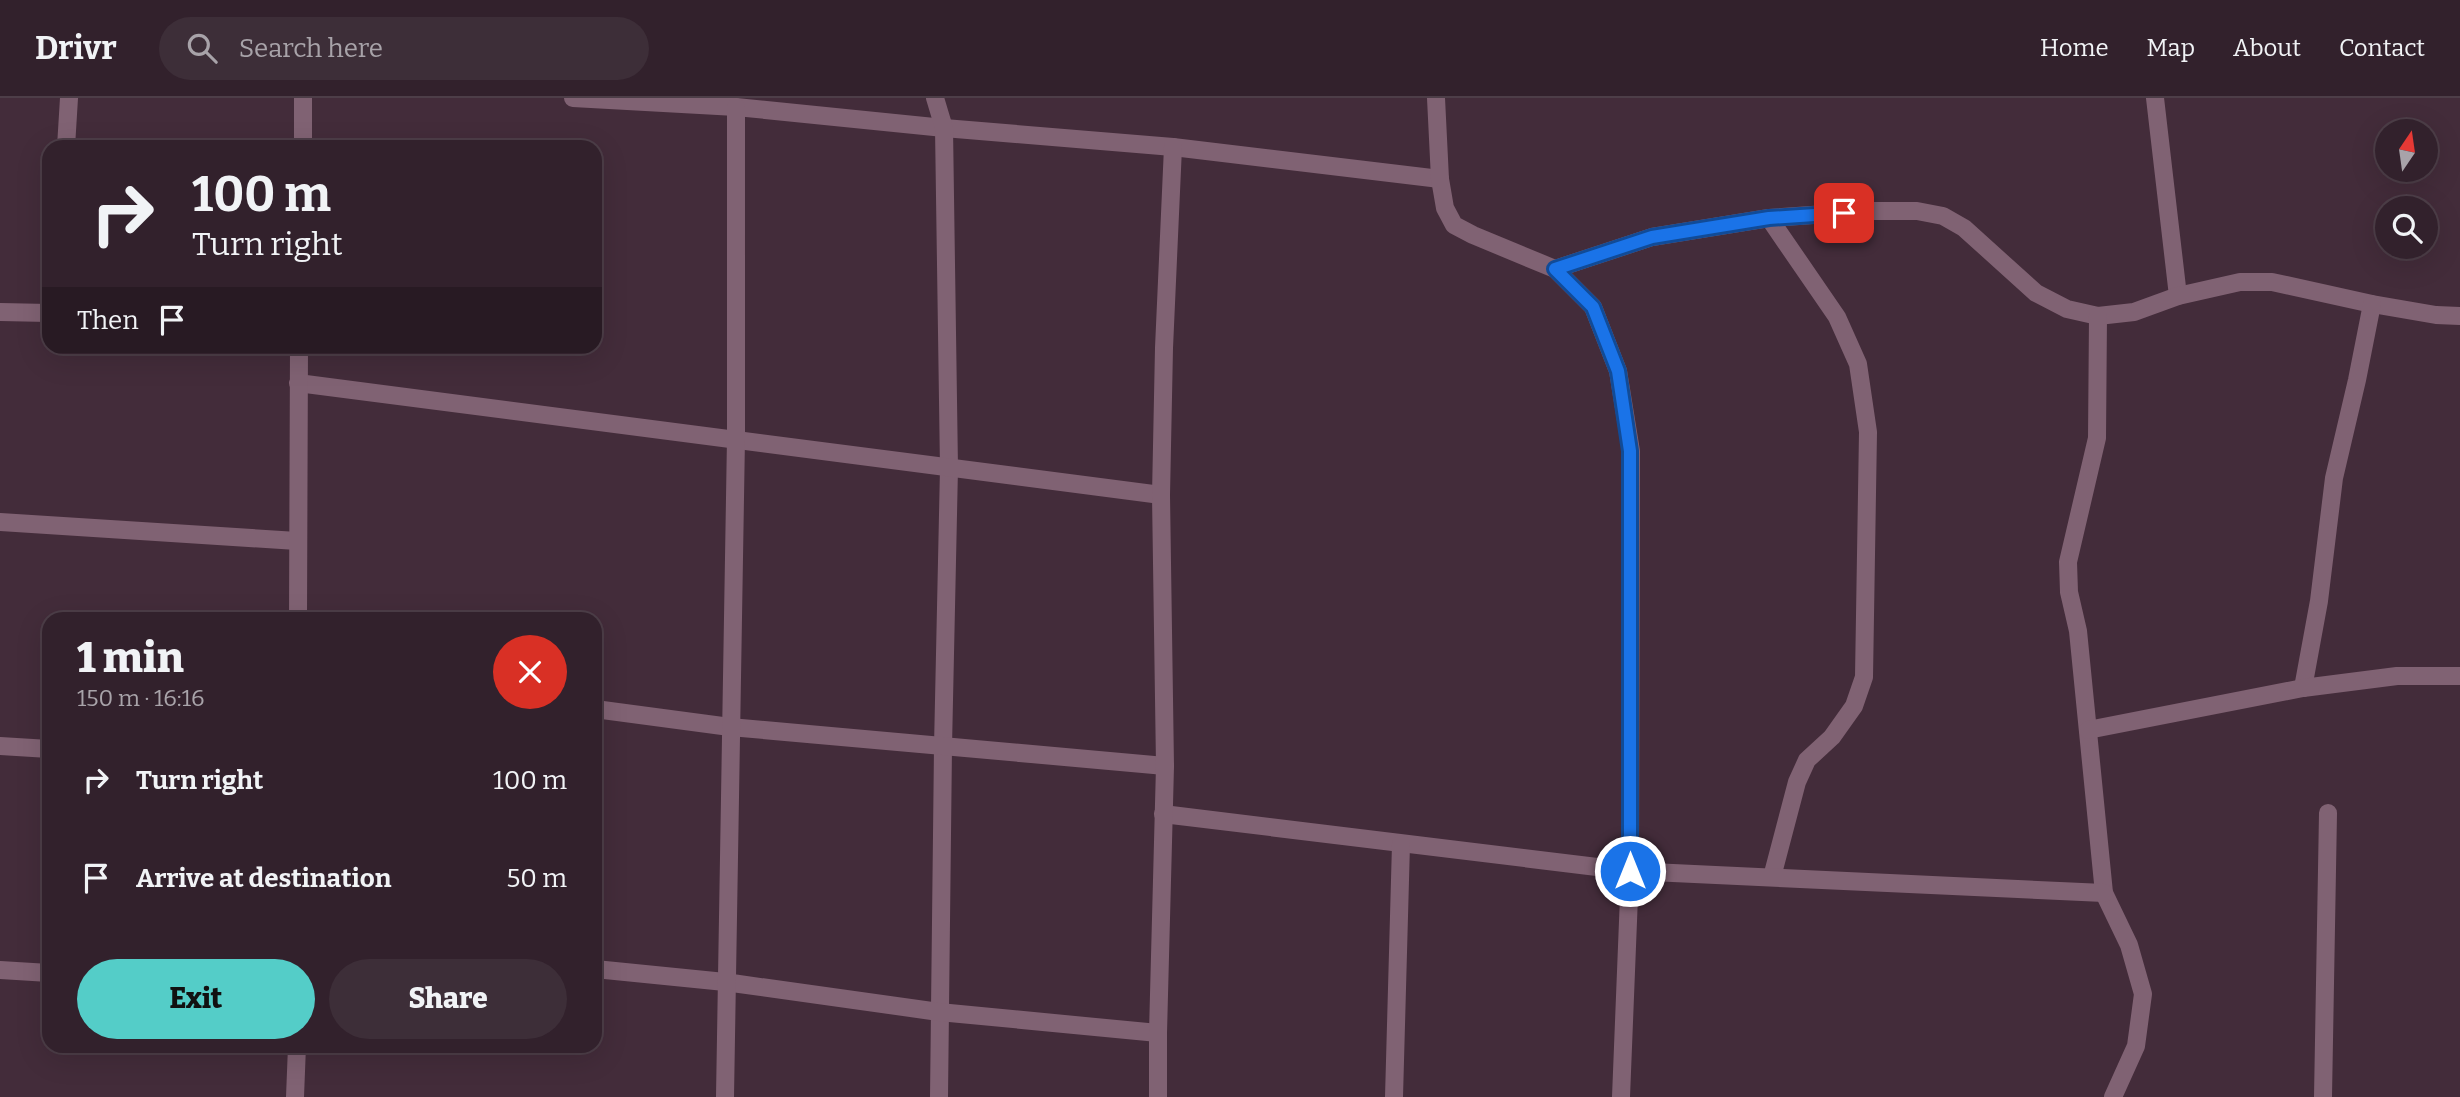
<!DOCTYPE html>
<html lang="en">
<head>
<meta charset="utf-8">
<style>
	body { margin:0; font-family:Bitter,serif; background:#3d2e38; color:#f1f3f6; height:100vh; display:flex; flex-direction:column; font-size:26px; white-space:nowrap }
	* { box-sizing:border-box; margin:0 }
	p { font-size:23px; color:#a8a3a9 }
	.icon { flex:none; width:38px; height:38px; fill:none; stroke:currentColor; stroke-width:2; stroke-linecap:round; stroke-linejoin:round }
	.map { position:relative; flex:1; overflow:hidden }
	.side { position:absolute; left:42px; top:514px; width:560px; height:441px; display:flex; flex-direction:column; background:#32212c; border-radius:21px; box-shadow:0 7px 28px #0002,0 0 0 2px #4d3e48 }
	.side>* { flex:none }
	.top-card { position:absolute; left:42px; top:42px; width:560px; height:214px; border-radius:21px; box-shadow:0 7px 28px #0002,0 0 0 2px #4d3e48; background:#32212c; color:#f1f3f6; overflow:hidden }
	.needle { width:46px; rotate:13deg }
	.controls { position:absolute; left:2375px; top:21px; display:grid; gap:14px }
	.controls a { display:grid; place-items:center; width:63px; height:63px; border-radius:50%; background:#32212c; box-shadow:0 7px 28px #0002,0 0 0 2px #4d3e48; font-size:35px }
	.pin { position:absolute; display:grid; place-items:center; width:60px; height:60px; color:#fff; margin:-30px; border-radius:14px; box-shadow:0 4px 10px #0006 }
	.me { position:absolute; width:77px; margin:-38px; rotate:0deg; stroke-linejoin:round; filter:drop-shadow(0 0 5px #0008) }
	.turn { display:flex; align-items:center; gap:24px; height:147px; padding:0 35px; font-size:32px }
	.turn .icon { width:91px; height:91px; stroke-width:2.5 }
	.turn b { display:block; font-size:49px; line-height:60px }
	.then { display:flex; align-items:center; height:66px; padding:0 35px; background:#0003; gap:14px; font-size:26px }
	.round { display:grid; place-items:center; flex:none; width:74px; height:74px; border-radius:37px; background:#3d2e38 }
	.summary { display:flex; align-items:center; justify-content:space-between; height:119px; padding:0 35px }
	h1 { font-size:42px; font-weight:800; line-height:52px }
	.cta { display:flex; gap:14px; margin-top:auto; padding:14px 35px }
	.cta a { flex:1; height:80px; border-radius:42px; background:#54cdc8; color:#111; font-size:28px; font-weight:800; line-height:80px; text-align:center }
	.cta a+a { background:#3d2e38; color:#f1f3f6 }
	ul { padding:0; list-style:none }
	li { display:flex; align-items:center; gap:21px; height:98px; padding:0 35px }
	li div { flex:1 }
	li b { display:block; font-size:26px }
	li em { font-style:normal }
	header { display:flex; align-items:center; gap:42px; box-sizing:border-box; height:98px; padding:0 35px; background:#32212c; border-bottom:2px solid #4d3e48 }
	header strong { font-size:33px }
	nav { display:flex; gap:38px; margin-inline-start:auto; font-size:24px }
	.search { width:490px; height:63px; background:#3d2e38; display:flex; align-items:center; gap:18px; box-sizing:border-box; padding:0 24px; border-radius:38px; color:#a8a3a9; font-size:26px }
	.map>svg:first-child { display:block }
</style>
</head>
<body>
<header>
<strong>Drivr</strong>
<div class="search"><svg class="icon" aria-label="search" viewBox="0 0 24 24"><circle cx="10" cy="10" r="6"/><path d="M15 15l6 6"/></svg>Search here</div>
<nav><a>Home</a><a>Map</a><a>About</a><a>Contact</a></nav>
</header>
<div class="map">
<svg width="2460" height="999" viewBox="0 0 2460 999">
	<rect width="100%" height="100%" fill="#432c3a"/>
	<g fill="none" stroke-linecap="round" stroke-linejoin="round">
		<g stroke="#806273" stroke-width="18">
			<path d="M573,0L736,9L944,30L1173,49L1440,81"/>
			<path d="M935,0L944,30L949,370L943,649L939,999"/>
			<path d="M1436,0L1440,81L1445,110L1454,127L1473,137L1555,171L1593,209L1618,273L1631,353L1630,773L1621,999"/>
			<path d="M2155,0L2178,198"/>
			<path d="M66,49L69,0"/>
			<path d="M303,49V0"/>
			<path d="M1769,120L1837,219L1858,266L1868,334L1864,579L1854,608L1832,639L1807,662L1797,684L1772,779"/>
			<path d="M1555,171L1652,139L1769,120L1869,113H1917L1943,118L1964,130L2036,195L2067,211L2098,218L2134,214L2178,198L2240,184H2272L2372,206L2436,217L2460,218"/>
			<path d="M0,214L49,215"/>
			<path d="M2098,218L2097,340L2068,464L2069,494L2078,533L2104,795L2129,847L2143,896L2136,948L2113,999"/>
			<path d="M298,285L1161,397"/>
			<path d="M0,424L297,443"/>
			<path d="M298,522L299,248"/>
			<path d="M2303,590L2319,503L2334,380L2357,282L2372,206"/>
			<path d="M595,611L730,629L1165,668"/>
			<path d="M2088,632L2303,590L2397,578H2460"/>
			<path d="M0,648L49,651"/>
			<path d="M1163,716L1630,773L2104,795"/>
			<path d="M595,871L725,884L939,914L1158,935"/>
			<path d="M0,872L49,875"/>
			<path d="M295,999L297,948"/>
			<path d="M725,999L736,340V9"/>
			<path d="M1158,999V935L1165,668L1161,397L1164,250L1173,49"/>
			<path d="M1394,999L1401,746"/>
			<path d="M2323,999L2328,715"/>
		</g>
	</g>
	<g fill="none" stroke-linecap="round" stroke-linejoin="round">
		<defs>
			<path id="route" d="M1630,773V353L1618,273L1593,209L1555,171L1652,139L1769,120L1844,115"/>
		</defs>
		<use href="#route" stroke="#114b97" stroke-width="18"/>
		<use href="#route" stroke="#1a73e8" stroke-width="12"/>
	</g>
</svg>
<div class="controls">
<a><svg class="needle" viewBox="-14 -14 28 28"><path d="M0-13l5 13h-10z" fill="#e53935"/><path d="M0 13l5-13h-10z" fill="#a8a3a9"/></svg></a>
<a><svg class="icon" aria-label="search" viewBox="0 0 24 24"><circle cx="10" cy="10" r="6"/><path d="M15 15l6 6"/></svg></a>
</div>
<div class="pin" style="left:1844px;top:115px;background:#d93025"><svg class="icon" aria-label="arrive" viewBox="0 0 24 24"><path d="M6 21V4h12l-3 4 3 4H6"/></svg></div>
<svg class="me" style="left:1630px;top:773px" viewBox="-20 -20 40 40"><circle r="17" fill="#1a73e8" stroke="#fff" stroke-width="3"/><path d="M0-11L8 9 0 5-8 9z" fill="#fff"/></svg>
<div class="top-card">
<div class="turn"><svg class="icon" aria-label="right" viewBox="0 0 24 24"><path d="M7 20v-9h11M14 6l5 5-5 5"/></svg><div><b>100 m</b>Turn right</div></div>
<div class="then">Then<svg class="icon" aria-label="arrive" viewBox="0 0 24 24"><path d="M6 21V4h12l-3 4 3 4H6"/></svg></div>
</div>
<section class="side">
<div class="summary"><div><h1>1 min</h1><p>150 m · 16:16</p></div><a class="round" style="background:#d93025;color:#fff"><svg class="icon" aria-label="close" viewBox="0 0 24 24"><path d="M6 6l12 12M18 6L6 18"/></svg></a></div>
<ul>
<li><svg class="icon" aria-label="right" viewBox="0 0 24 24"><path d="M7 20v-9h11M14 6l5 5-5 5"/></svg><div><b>Turn right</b></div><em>100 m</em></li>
<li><svg class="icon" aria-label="arrive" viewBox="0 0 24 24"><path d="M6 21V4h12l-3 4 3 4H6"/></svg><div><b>Arrive at destination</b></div><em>50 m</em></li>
</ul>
<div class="cta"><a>Exit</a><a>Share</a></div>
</section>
</div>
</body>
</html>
